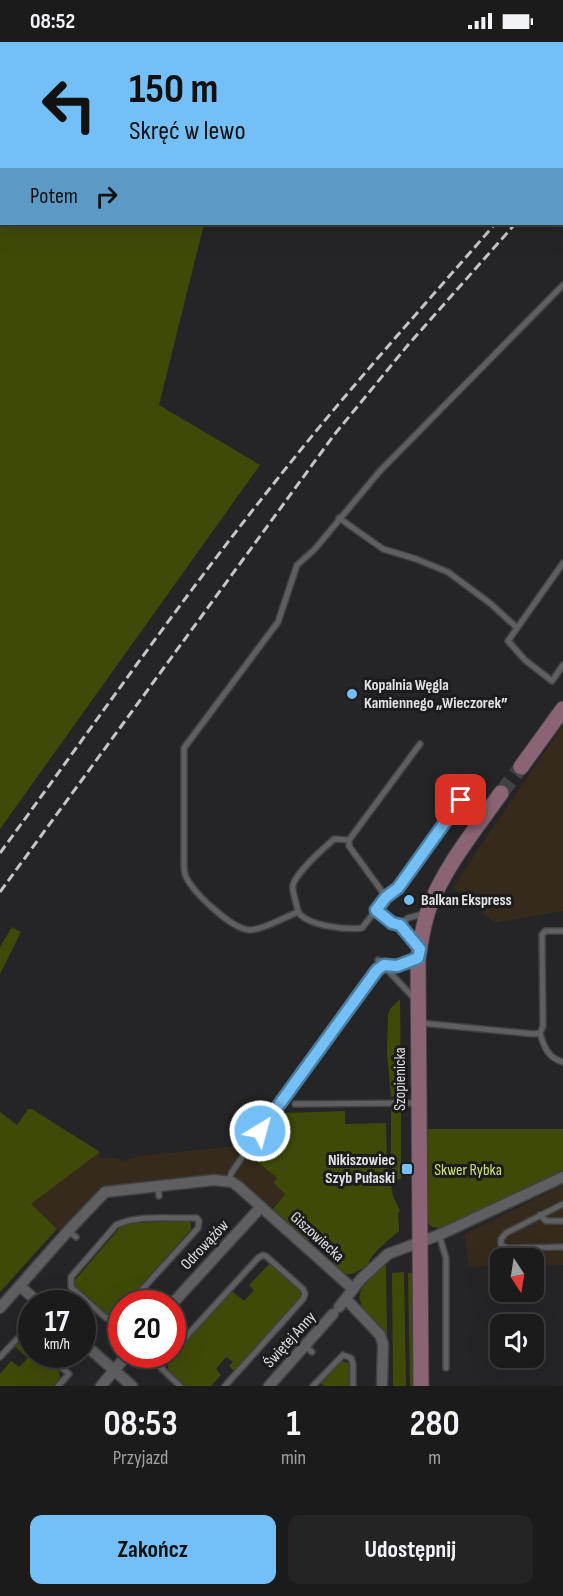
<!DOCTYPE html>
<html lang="pl">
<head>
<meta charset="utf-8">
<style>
	body { margin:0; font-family:"Sofia Sans Condensed",sans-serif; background:#252425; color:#f1f3f6; height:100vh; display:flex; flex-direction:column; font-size:22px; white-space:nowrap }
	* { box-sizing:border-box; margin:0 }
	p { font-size:20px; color:#a0a1a3 }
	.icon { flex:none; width:33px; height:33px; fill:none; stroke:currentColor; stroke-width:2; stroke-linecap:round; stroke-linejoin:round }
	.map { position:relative; height:1344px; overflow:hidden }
	.details { display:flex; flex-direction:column; background:#1c1b1c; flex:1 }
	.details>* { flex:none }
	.guide { position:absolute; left:0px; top:0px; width:564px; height:183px; box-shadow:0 6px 24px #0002,0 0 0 2px #3a393b; background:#74c0f6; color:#111; overflow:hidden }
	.needle { width:39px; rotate:168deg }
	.controls { position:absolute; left:490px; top:1206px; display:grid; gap:12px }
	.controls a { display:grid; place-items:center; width:54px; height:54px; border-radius:12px; background:#1c1b1c; box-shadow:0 6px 24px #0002,0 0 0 2px #3a393b; font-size:30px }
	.speed { position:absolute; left:18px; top:1248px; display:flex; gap:12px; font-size:30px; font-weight:700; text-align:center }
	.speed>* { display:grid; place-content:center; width:78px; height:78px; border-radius:50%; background:#1c1b1c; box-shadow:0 6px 24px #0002,0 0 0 2px #3a393b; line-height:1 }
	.speed small { font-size:15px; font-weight:400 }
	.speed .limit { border:9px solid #d22; background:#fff; color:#111 }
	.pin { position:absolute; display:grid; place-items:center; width:51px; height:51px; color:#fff; margin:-26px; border-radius:12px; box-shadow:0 3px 9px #0006 }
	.me { position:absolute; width:66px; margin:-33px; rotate:37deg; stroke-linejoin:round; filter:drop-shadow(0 0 4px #0008) }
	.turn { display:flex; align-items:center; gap:21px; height:126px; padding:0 30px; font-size:27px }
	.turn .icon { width:78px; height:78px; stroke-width:2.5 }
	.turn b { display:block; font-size:42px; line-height:51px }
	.then { display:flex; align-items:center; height:57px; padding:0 30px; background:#0003; gap:12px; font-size:22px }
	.eta { display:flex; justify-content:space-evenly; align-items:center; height:102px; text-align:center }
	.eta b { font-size:36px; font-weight:700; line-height:42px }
	.cta { display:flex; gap:12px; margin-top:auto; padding:12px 30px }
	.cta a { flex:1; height:69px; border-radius:12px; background:#74c0f6; color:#111; font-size:24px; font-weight:700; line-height:69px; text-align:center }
	.cta a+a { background:#252425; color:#f1f3f6 }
	.status { display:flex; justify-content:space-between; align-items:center; height:42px; padding:0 30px; background:#1c1b1c; direction:ltr }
	.status svg { height:16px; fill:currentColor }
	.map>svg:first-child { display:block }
</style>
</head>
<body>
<div class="status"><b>08:52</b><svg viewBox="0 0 49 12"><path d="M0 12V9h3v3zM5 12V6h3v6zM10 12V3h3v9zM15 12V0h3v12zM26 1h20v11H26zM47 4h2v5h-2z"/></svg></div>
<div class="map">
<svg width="563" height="1344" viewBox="0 0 563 1344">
	<rect width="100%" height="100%" fill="#252426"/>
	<g fill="#352a1b">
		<path d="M563,683V869L495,881L453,846L480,804Z"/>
		<path d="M238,1104L278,1137L285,1152L273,1166L232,1136L205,1134L98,1149L61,1190L30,1162L100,1110L99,1116H117L123,1119L137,1114Z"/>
		<path d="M563,1143V1223L534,1224V1216H501V1224L469,1225L464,1192Z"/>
	</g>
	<g fill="#404a08">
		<path d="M0,0H563V84L562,2H2V182H204L159,363L260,423L0,787Z"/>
		<path d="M12,885L21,890L0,932V905Z"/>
		<path d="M400,957L401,1052L391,1055L387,1011L388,973L390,967Z"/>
		<path d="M271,1064L282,1071L345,1069V1082L386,1081L387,1121L393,1154L400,1169L398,1171L399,1189C389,1198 371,1211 368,1223C351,1234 348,1237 332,1222L337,1216L313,1194L307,1199L273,1167L285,1152L274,1141L277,1136L238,1104L244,1101Z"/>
		<path d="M28,1067H32L100,1110L31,1162L57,1187L0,1250V1070L17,1083Z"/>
		<path d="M391,1067L401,1069V1137L394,1139L391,1117Z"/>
		<path d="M426,1087H563V1128L441,1186L432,1185L426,1179Z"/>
		<path d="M189,1179L191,1181V1187L125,1261L122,1262L119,1268L107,1272L74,1245L75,1238L122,1183L129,1181Z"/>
		<path d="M270,1221L300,1249L301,1255L236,1328L234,1329L229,1324L233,1320L226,1315L216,1327L221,1333L211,1344H185L168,1328V1320L232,1249L244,1259L254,1248L249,1243Z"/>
		<path d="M385,1222L386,1224L388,1344H386L381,1289L363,1267L359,1256L363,1242Z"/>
		<path d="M404,1230L406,1344H393L392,1231Z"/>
		<path d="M408,1231H414L415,1344H410Z"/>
		<path d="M24,1299L31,1303L32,1312L43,1313L59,1327L60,1335L53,1344H0V1332L11,1319L19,1325L28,1316L14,1304Z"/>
		<path d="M341,1319L347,1320L350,1323V1344H324L321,1341Z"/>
	</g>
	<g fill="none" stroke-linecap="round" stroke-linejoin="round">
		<path stroke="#414042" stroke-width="15" stroke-dasharray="15 8" stroke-linecap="butt" d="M501,751L521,725"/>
		<defs>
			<g id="lane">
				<path d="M339,476L383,507L416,517L448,530L491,562L516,585"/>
				<path d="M563,521L508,599L525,618L552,639L563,623"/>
				<path d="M349,798L334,797C323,807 297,829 293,843C292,848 294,853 295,857C296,861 297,867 299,871C309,884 346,888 362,886L386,855L349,804V798L420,702"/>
				<path d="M386,855L398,846L474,741"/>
				<path d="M376,868L392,881L400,883L417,903"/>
				<path d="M298,870C285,875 263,888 250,888C231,887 194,851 186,835C184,831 184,826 184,821V706L278,580L297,523L314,508L379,430L563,243"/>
				<path d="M400,883L408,876L426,871"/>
				<path d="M378,918L414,956"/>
				<path d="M421,981L534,992L540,991L543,984L542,893L545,889H563"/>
				<path d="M540,991C544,1005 548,1016 563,1020"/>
				<path d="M295,1062L416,1061"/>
				<path d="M228,1139L232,1130L260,1089L377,928L384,923L397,924L417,917"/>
				<path d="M158,1144L159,1154"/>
				<path d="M563,1162L506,1191L501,1197V1203L507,1206L563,1205"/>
				<path d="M540,1173L546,1179H563"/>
				<path d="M68,1189L76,1195"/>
				<path d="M439,1193L446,1216V1326"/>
				<path d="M122,1270L113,1276H106L71,1245V1235L116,1183C140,1172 171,1177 197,1176L199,1179L198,1186L129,1262"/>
				<path d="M305,1304L312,1310"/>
				<path d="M172,1310L258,1216L263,1213L266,1214L303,1247L305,1252L303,1257L225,1344"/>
				<path d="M47,1312L69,1332L58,1344"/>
				<path d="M170,1312L161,1323V1326L180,1344"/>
				<path d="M0,1315L17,1297L22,1294L32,1299"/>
				<path d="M313,1344L343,1313L351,1316L353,1322V1344"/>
			</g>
			<g id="street">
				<path d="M20,1244L40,1262"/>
				<path d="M346,1257L380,1293L383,1302L382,1344"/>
				<path d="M172,1262L261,1165"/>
				<path d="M339,1265L361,1237L388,1212L439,1193L563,1135"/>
				<path d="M0,1266L68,1189L105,1150L214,1138L232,1140L239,1145L353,1247"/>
				<path d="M82,1300L132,1344"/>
				<path d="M101,1344L128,1312"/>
				<path d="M269,1344L333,1272"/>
			</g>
			<g id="secondary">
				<path d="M521,725L563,667"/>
				<path d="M421,1344L418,916C421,899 423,882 429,866C445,824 475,788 501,751"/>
			</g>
		</defs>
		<use href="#lane" stroke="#414042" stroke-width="8"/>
		<use href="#street" stroke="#414042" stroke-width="13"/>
		<use href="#secondary" stroke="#414042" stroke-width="17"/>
		<use href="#lane" stroke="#5f5e60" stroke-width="5"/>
		<use href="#street" stroke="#5f5e60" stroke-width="10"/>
		<use href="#secondary" stroke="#8a6474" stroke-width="15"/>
		<g stroke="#c5c4c6" stroke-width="3" stroke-dasharray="9 4.5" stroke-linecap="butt">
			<path d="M562,105L563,104"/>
			<path d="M562,127H563"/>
			<path d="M0,811C91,687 179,560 275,440C345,351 421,267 495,182"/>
			<path d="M0,850L334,393L408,303L515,182"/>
		</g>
	</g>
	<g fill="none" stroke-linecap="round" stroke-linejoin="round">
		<defs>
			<path id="route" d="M260,1089L377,928L384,923L397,924L418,916L420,907L400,883L392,881L376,868L386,855L398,846L461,758"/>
		</defs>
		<use href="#route" stroke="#4b7da0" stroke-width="15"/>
		<use href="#route" stroke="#74c0f6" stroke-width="10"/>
	</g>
	<g fill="#74c0f6" stroke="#1c1b1d" stroke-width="2">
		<circle cx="352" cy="652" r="6"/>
		<circle cx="409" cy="858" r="6"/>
		<rect x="401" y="1121" width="12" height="12" rx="3"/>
	</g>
	<g text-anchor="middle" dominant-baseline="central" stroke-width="6" stroke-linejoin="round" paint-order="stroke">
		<g font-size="16" font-weight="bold" fill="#e2e1e3" stroke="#1c1b1d" text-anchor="start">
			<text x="364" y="643">Kopalnia Węgla<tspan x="364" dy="18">Kamiennego „Wieczorek”</tspan></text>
			<text x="421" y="858">Balkan Ekspress</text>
			<text x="395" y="1118" text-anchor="end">Nikiszowiec<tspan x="395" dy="18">Szyb Pułaski</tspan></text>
		</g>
		<g font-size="16" fill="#e2e1e3" stroke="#1c1b1d">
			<text transform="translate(400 1037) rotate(-90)">Szopienicka</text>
			<text transform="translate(317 1195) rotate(42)">Giszowiecka</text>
			<text transform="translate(205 1203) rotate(-47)">Odrowążów</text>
			<text transform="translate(290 1298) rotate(-48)">Świętej Anny</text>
		</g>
		<g font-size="16" fill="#cce274" stroke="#1c1b1d">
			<text x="468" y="1128">Skwer Rybka</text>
		</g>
	</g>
</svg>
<div class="controls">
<a><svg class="needle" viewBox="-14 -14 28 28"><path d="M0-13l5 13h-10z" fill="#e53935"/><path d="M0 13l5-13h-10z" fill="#a0a1a3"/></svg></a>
<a><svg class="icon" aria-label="sound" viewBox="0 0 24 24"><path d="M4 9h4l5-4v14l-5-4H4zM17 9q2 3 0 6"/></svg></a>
</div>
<div class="speed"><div>17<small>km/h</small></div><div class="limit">20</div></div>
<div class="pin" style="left:461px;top:758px;background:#d93025"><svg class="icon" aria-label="arrive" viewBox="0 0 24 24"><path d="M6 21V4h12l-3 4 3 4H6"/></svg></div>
<svg class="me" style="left:260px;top:1089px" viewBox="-20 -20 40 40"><circle r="17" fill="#74c0f6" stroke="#fff" stroke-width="3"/><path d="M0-11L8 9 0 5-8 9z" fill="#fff"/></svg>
<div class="guide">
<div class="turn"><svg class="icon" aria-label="left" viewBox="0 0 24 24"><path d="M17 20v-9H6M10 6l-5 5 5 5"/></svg><div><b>150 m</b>Skręć w lewo</div></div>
<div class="then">Potem<svg class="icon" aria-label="right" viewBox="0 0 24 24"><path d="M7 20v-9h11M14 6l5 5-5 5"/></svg></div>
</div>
</div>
<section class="details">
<div class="eta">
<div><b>08:53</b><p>Przyjazd</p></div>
<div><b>1</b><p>min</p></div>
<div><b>280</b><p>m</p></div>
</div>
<div class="cta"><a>Zakończ</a><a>Udostępnij</a></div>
</section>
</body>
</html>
